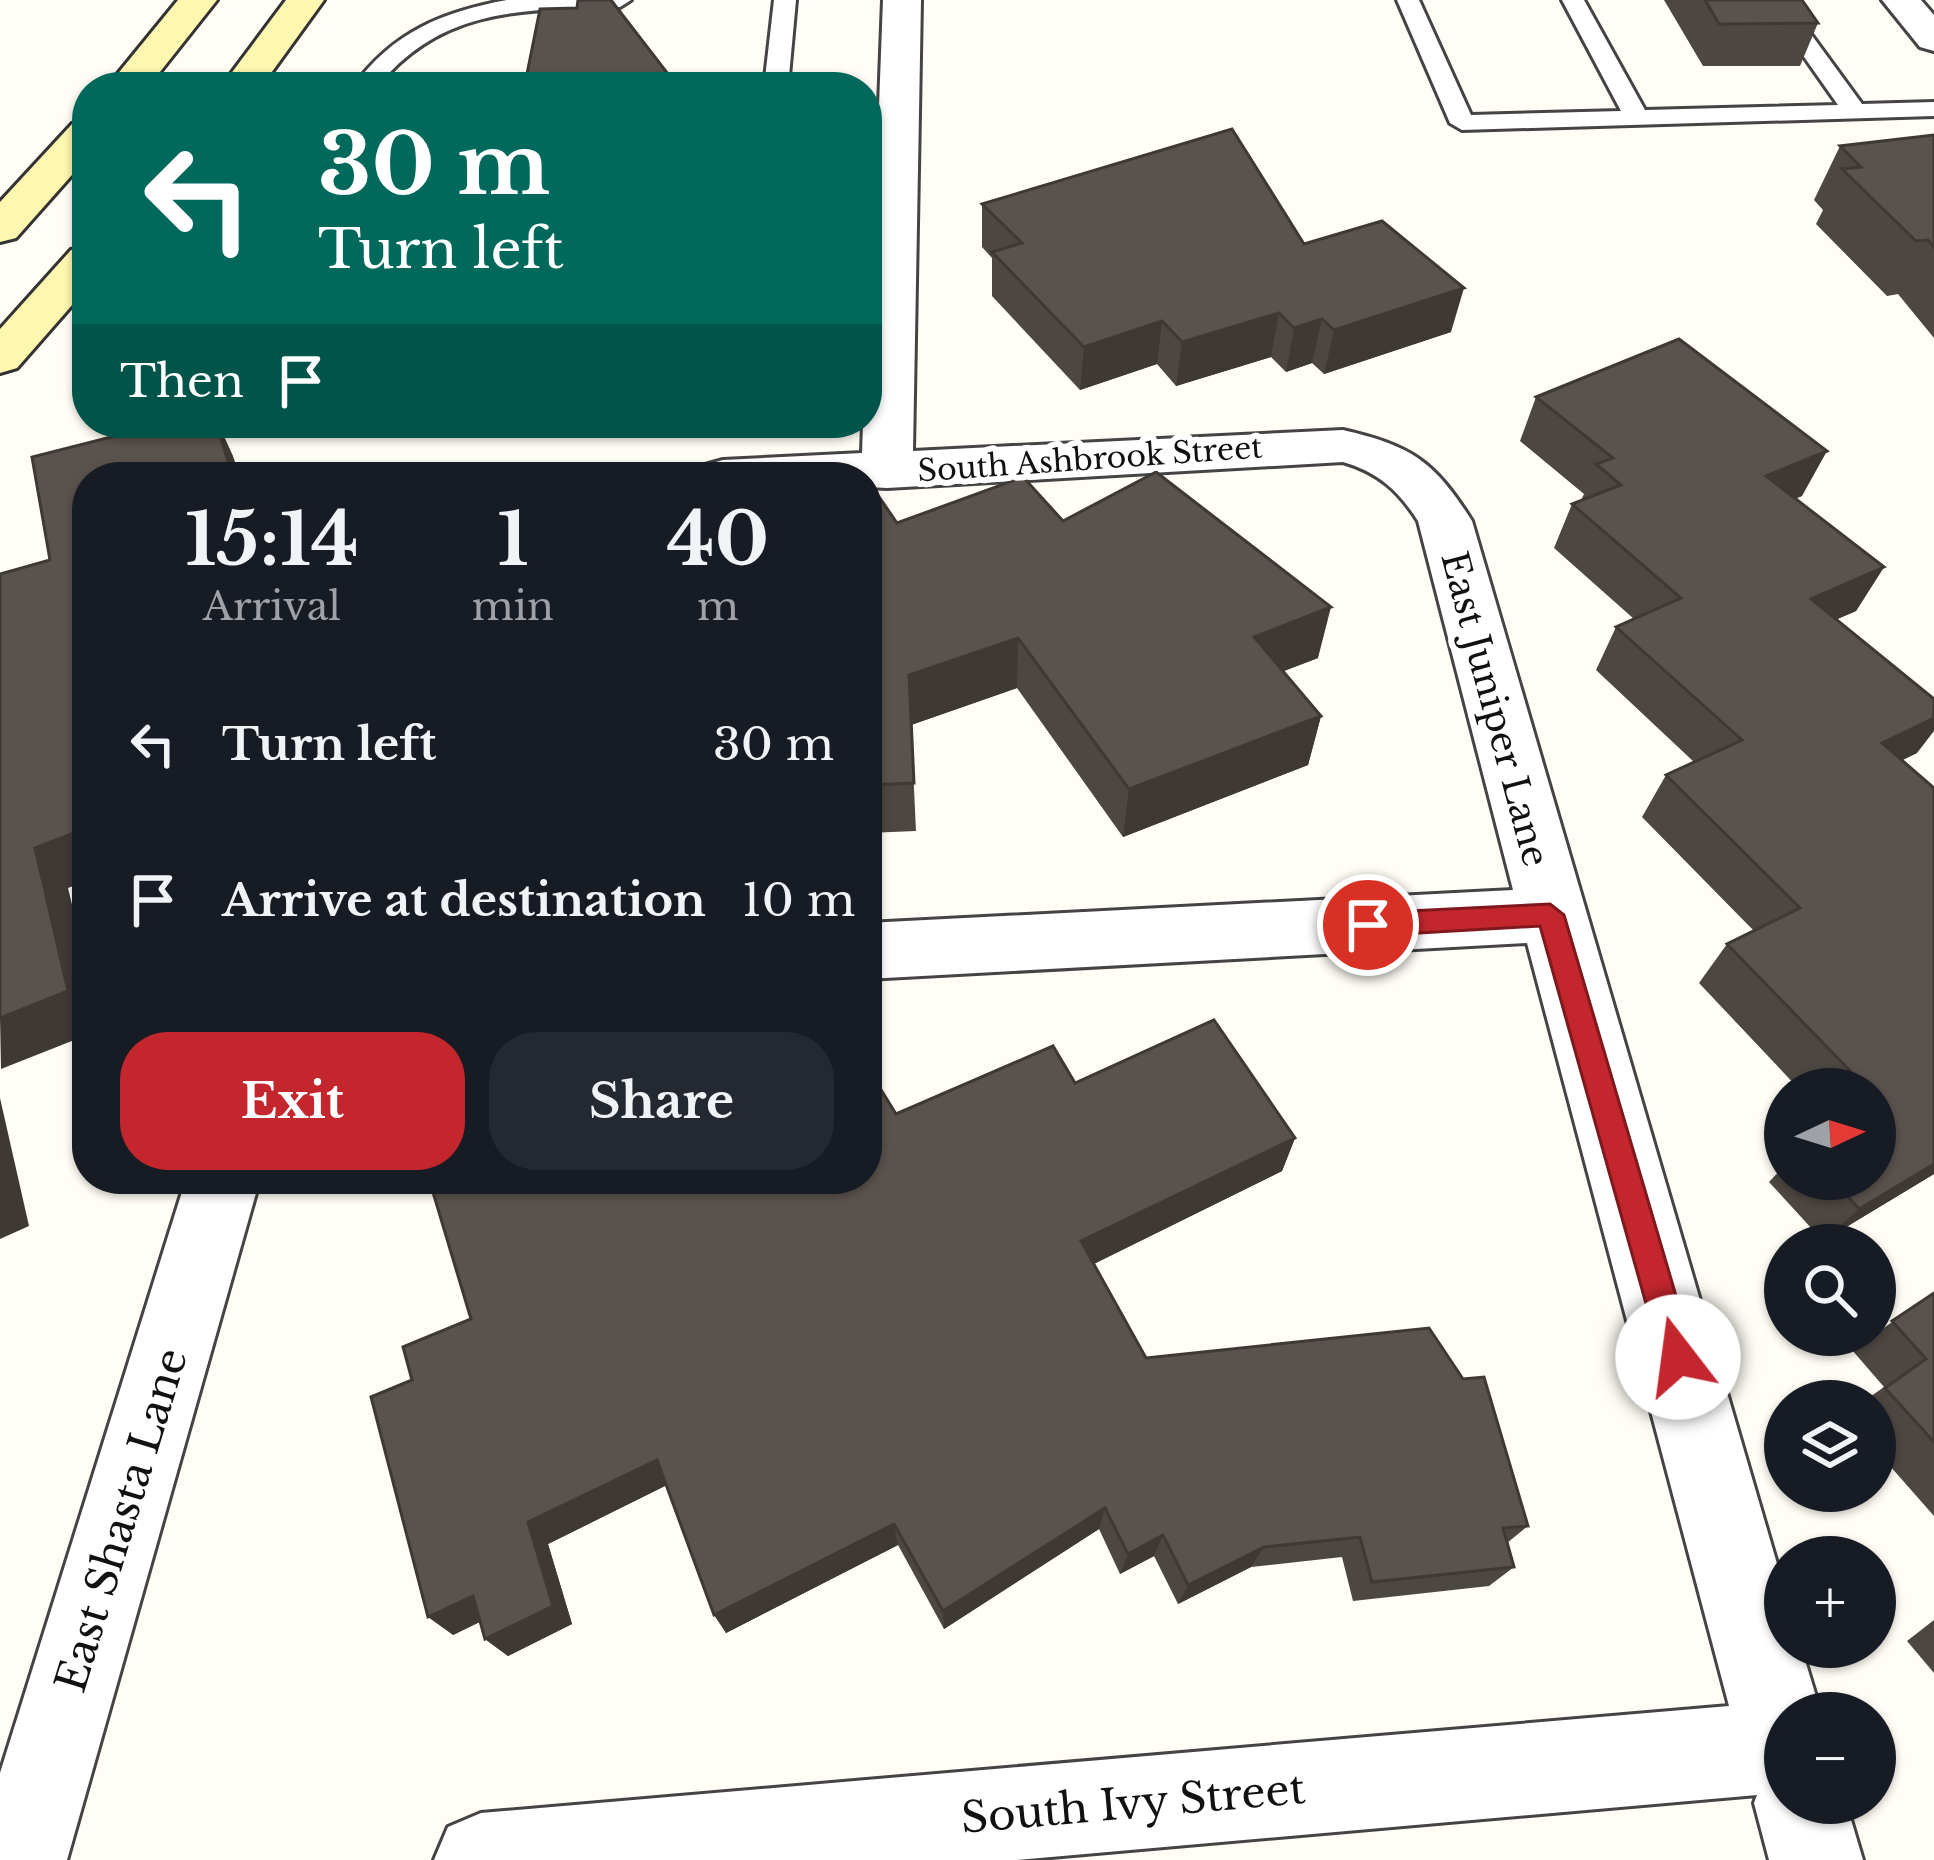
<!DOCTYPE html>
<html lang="en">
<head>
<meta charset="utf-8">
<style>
	body { margin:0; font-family:"Libre Baskerville",serif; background:#242831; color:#f1f3f6; height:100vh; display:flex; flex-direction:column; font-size:45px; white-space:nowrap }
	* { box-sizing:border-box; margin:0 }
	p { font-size:39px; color:#9ea1a6 }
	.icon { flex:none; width:66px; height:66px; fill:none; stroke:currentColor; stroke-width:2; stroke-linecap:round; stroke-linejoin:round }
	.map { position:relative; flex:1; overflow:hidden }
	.drawer { position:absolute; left:72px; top:462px; width:810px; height:732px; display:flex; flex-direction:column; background:#171b24; border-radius:48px; box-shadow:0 3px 9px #0004 }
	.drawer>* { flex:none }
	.guide { position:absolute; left:72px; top:72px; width:810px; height:366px; border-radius:48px; box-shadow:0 3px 9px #0004; background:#00695c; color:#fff; overflow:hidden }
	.needle { width:78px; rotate:86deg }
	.tools { position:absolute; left:1764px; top:1068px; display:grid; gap:24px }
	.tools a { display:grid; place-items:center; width:132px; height:132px; border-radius:50%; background:#171b24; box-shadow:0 3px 9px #0004; font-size:60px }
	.pin { position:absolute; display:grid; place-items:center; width:102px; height:102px; color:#fff; margin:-51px; border:6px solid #fff; border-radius:50%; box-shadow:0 3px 12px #0007 }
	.me { position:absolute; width:132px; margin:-66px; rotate:345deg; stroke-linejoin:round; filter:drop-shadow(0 0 9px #0008) }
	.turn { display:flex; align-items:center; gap:42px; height:252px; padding:0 48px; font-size:54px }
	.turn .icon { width:156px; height:156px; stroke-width:2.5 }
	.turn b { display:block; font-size:84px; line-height:102px }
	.then { display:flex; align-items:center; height:114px; padding:0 48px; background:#0003; gap:24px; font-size:45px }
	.eta { display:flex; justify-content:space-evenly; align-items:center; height:204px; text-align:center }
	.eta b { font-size:72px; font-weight:800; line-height:84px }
	.primary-button { display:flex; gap:24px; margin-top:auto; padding:24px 48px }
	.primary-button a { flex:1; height:138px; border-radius:48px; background:#c4262e; color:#fff; font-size:48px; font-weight:800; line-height:138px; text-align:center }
	.primary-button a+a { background:#242831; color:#f1f3f6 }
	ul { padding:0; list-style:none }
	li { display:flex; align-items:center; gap:36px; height:156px; padding:0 48px }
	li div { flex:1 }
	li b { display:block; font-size:45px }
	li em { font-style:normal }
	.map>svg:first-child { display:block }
</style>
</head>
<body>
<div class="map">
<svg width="1934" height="1860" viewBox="0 0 1934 1860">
	<rect width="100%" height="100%" fill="#fffdf5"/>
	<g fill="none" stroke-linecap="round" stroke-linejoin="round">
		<defs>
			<g id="lane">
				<path d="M507,0H631L620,7C525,10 442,6 377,87H353C393,32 442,12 507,0Z"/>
				<path d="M774,0H796L788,87H764Z"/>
				<path d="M1397,0H1419L1471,115L1621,111L1562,0H1584L1645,110L1838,105L1764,0H1786L1862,104L1934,102V116L1462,130L1450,123Z"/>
			</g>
			<g id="street">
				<path d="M883,0H921L913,451L1343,430C1412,446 1434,461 1472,521L1785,1591V1647H1801L1821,1713H1785V1803H1846L1863,1860H1769L1754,1803L1757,1795L1017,1860H434L448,1827L481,1813L1729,1706L1527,943L867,979V923L1513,890L1418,521C1399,491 1378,472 1343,462L887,488L867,487V477H697L705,465L723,460L862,453L863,423H867Z"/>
				<path d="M1882,0H1921L1934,15V51L1920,47Z"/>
				<path d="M186,1179H260L67,1860H0V1773Z"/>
			</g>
			<g id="secondary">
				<path d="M178,0H217L148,87H107Z"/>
				<path d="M286,0H324L261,87H221Z"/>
				<path d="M87,120V158L16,238L0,242V202L72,124Z"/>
				<path d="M87,246V288L17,368L0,373V329L71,250Z"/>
			</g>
		</defs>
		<use href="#lane" stroke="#444" stroke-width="6"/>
		<use href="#street" stroke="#444" stroke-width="6"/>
		<use href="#secondary" stroke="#333" stroke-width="6"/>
		<use href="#lane" fill="#fff" fill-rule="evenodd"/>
		<use href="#street" fill="#fff" fill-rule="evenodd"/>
		<use href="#secondary" fill="#fff6b0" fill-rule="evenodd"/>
	</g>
	<g fill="#4d4742">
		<path d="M1664,0H1802L1818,23L1800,66H1703Z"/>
		<path d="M540,9L678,87H526Z"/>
		<path d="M1934,135V338L1898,294L1887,296L1816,224L1823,210L1814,200L1840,146Z"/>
		<path d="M982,204L1304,244L1451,332L1324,374L1312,363L1286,372L1271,357L1176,386L1157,364L1080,390L992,296V258L982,247Z"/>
		<path d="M1536,397L1802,496L1796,498L1884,567L1856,611L1837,619L1917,753L1902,760L1934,1174L1823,1241L1769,1182L1785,1165V1179H1875V1089H1799L1699,983L1727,944L1754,931L1642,817L1666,775L1694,762L1596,670L1616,627L1634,619L1554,548L1572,504L1581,500L1584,494L1520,441Z"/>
		<path d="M867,494L897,523L1063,521L1318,658L1283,671L1321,716L1308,765L1123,837L1017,688L911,725L916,831L867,833Z"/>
		<path d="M1075,1083L1295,1138L1282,1171L1094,1264L1146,1358L1528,1526L1507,1543L1514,1567L1489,1586L1353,1601L1342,1557L1251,1567L1178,1604L1154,1556L1120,1574L1099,1529L944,1629L898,1545L726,1633L667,1485L548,1544L572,1624L508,1656L485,1639L480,1622L453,1635L412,1380L471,1319L896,1114Z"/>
		<path d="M1934,1293V1516L1875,1449V1401H1864L1884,1387L1852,1350Z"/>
		<path d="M1934,1620V1673L1907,1641Z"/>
	</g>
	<g fill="#3f3936">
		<path d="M1464,288L1451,332L1324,374L1334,330Z"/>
		<path d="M1279,313L1271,357L1176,386L1182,342Z"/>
		<path d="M1322,319L1312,363L1286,372L1294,328Z"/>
		<path d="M1162,321L1157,364L1080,390L1084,347Z"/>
		<path d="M216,423H218L233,456L240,477H233Z"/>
		<path d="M1827,451L1802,496L1743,520L1766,476Z"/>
		<path d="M1884,567L1856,611L1785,642L1811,599Z"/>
		<path d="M1331,607L1318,658L1243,687L1254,637Z"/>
		<path d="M1018,638L1017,688L911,725L909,675Z"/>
		<path d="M1321,716L1308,765L1123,837L1129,789Z"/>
		<path d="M1934,718V731L1917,753L1852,785L1882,743Z"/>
		<path d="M87,828V881L68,888L87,967V1035L1,1069L0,1018L35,848Z"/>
		<path d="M0,1098L29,1226L0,1239Z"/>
		<path d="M1295,1138L1282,1171L1077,1272L1081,1241Z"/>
		<path d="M1934,1164V1174L1823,1241L1859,1209Z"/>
		<path d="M657,1460L671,1483L548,1544L572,1624L508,1656L485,1639L528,1522Z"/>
		<path d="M1105,1508L1099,1529L944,1629L943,1611Z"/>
		<path d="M894,1524L898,1545L726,1633L714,1615Z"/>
		<path d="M1163,1535L1154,1556L1120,1574L1128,1554Z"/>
		<path d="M1264,1547L1251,1567L1178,1604L1188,1585Z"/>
		<path d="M473,1596L495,1614L453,1635L428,1617Z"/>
	</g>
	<g fill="#5a524d" stroke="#3f3936" stroke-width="3">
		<path d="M578,0H611L678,87H564L565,83L525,84L540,9L577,8Z"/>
		<path d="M1705,0H1802L1818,23L1719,24Z"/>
		<path d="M1232,129L1304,244L1382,221L1464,288L1334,330L1322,319L1294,328L1279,313L1182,342L1162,321L1084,347L992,252L1022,243L982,204Z"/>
		<path d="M1934,135V247L1928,240L1916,241L1842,169L1861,167L1840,146Z"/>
		<path d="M1679,339L1827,451L1766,476L1884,567L1811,599L1934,699V718L1882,743L1934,788V1164L1859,1209L1832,1179H1875V1089H1848L1846,1087L1859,1080L1727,944L1800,908L1666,775L1742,740L1616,627L1681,598L1572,504L1621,485L1596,464L1613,458L1536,397Z"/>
		<path d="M166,423H216L233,477H87V828L35,848L68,991L0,1018V574L50,560L32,457Z"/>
		<path d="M1156,472L1331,607L1254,637L1321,716L1129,789L1018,638L909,675L914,783L867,785V494L875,491L897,523L1023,477L1063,521Z"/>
		<path d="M1214,1020L1295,1138L1081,1241L1146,1358L1429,1328L1463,1379L1484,1377L1528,1526L1503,1528L1514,1567L1372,1582L1360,1537L1264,1547L1188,1585L1163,1535L1128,1554L1105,1508L943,1611L894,1524L714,1615L657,1460L528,1522L553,1606L485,1639L473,1596L428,1617L371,1397L412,1380L403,1347L471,1319L429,1179H867V1067L896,1114L1053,1046L1075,1083Z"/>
		<path d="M1934,1293V1442L1885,1388L1926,1359L1892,1321Z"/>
	</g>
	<path fill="#c4262e" stroke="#7f191e" stroke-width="3" d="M1550,904L1564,915L1694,1357L1689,1368L1678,1373L1666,1368L1661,1357L1540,926L1368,936L1354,925L1368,913Z"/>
	<g text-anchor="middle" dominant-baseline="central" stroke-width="12" stroke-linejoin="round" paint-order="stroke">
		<g font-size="30" fill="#111" stroke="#fff">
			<text transform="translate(1090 459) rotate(-4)">South Ashbrook Street</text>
		</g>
		<g font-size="36" fill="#111" stroke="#fff">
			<text transform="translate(1495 709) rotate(75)">East Juniper Lane</text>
		</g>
		<g font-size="42" fill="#111" stroke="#fff">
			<text transform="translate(121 1520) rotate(-73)">East Shasta Lane</text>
			<text transform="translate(1133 1803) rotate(-5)">South Ivy Street</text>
		</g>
	</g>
</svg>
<div class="tools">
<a><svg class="needle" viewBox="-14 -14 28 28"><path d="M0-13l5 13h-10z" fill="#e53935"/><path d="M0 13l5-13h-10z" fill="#9ea1a6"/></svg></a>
<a><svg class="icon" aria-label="search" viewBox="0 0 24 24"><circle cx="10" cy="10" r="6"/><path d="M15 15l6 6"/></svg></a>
<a><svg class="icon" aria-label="layers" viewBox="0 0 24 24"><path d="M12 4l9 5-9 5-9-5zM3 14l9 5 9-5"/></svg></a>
<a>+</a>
<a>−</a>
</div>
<div class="pin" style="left:1368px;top:925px;background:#d93025"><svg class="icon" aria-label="arrive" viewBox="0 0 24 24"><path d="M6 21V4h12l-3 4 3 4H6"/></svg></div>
<svg class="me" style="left:1678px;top:1357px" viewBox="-20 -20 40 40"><circle r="19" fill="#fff"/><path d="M0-13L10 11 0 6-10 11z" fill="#c4262e"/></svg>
<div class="guide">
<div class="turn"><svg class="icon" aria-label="left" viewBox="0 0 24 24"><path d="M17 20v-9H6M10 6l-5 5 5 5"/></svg><div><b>30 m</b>Turn left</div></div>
<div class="then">Then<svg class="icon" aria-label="arrive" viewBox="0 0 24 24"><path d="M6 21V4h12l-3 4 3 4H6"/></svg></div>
</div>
<section class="drawer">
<div class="eta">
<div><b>15:14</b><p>Arrival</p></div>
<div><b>1</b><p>min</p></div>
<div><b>40</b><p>m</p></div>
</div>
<ul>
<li><svg class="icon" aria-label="left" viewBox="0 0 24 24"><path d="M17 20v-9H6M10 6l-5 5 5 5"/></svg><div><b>Turn left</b></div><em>30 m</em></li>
<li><svg class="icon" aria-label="arrive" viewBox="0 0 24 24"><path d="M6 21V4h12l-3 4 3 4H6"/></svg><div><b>Arrive at destination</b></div><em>10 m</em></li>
</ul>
<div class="primary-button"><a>Exit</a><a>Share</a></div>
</section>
</div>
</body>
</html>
